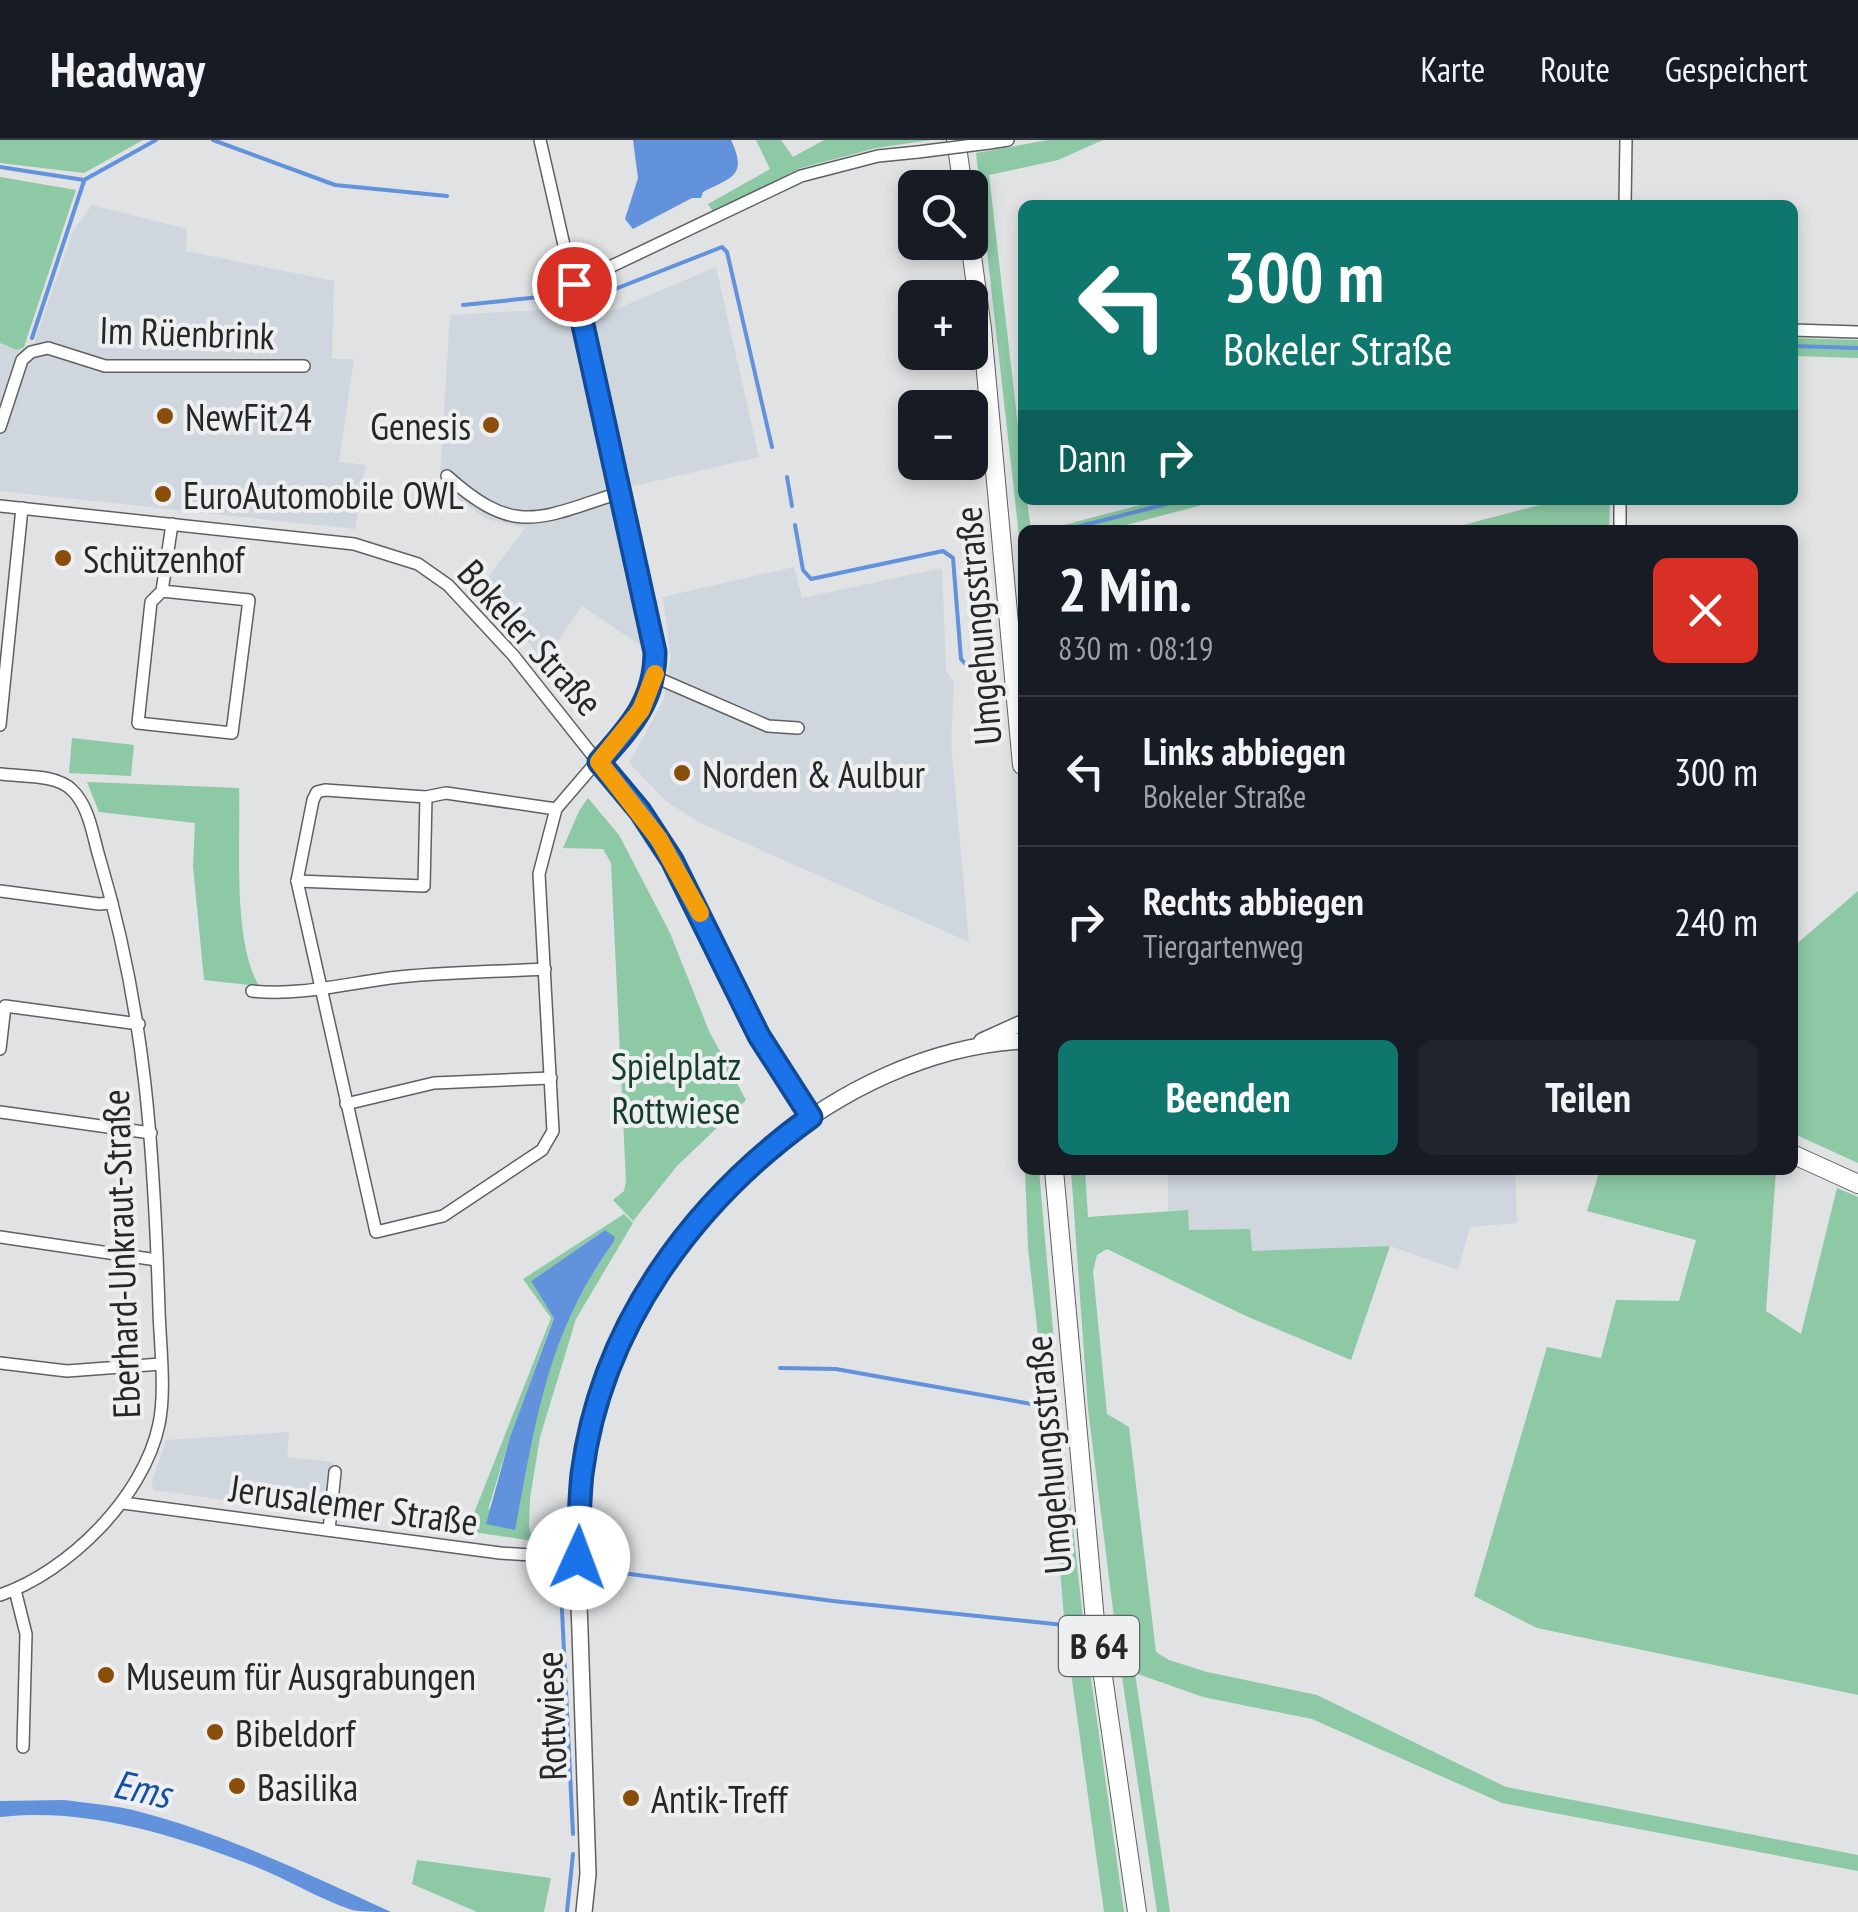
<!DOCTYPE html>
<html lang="de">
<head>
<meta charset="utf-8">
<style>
	body { margin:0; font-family:"PT Sans Narrow",sans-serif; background:#20242c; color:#f1f3f6; height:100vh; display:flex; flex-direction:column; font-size:38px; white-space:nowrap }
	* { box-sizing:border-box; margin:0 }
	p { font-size:32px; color:#9ea1a6 }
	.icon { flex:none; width:55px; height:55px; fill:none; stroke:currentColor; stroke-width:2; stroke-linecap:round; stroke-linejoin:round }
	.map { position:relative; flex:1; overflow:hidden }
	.details { position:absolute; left:1018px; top:385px; width:780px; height:650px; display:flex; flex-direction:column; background:#171b24; border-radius:15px; box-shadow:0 5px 15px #0003 }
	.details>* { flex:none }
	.guide { position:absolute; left:1018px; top:60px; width:780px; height:305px; border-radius:15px; box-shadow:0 5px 15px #0003; background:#0f766e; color:#fff; overflow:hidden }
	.controls { position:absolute; left:898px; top:30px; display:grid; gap:20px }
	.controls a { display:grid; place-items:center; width:90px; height:90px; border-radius:15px; background:#171b24; box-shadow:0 5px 15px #0003; font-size:50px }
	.pin { position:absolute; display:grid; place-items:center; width:85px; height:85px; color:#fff; margin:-42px; border:5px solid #fff; border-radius:50%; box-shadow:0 2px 10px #0007 }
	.me { position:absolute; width:110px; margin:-55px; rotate:2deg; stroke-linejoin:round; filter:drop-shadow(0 0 8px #0008) }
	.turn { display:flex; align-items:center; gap:35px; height:210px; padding:0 40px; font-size:45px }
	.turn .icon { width:130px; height:130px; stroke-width:2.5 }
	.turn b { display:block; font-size:70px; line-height:85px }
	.then { display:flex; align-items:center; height:95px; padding:0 40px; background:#0003; gap:20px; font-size:38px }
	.round { display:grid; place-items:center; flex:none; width:105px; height:105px; border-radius:15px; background:#20242c }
	.headline { display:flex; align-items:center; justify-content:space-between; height:170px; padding:0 40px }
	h1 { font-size:60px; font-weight:700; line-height:75px }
	.primary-button { display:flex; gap:20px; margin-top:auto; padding:20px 40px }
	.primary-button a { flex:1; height:115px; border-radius:15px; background:#0f766e; color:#fff; font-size:40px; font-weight:700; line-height:115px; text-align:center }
	.primary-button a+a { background:#20242c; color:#f1f3f6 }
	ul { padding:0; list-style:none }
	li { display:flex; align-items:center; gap:30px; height:150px; padding:0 40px; border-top:2px solid #363941 }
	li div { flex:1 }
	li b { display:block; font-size:38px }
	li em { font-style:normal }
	header { display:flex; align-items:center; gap:60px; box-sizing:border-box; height:140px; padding:0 50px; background:#171b24; border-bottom:2px solid #363941 }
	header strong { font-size:48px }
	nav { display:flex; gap:55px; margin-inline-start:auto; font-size:35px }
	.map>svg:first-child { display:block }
</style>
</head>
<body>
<header>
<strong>Headway</strong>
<nav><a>Karte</a><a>Route</a><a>Gespeichert</a></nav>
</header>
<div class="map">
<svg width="1858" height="1772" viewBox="0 0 1858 1772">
	<rect width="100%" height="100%" fill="#e0e2e4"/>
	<g fill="#d0d6de">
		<path d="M92,65L187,89L186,111L334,141L332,219H354L339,322L366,325L355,389L0,351V203L17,210L34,203L73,91Z"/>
		<path d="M716,127L759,317L612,351L646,509L582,466L544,521L481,447L525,388L487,379L462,362L440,339L450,175L572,168L602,175Z"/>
		<path d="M794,427L802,458L942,428L946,531L954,542L951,603L969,802L700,683L666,661L629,623L664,559L671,517L663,457Z"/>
		<path d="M1168,1030H1515L1517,1083L1470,1087L1458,1130L1390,1106L1251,1111L1189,1090L1187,1070L1168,1071Z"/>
		<path d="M289,1292L287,1317L333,1322L326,1374L153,1350L152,1341L166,1300Z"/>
	</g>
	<g fill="#8dc9a4" fill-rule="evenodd">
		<path d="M0,0H143L84,33L0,23Z"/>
		<path d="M756,0H781L793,17L824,0H931L876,8L801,28L713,72L708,64L770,29Z"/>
		<path d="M1048,0H1103L1058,20L989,35L1022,321V360H1027L1031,390H1022V422L976,13Z"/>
		<path d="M0,37L76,50L24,207L17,210L0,203Z"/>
		<path d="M1793,198L1858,200V218L1793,216Z"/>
		<path d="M1159,360H1221L1107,390H1045Z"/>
		<path d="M1559,360H1610L1609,390H1444Z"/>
		<path d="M72,598L134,605L131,636L69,633Z"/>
		<path d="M87,642L239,648C241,703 232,799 259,846L204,840L193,726L195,683L99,672Z"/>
		<path d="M588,658L619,695L670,793L709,891L746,960L677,1026L633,1081L613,1060L624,1051L626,1041L611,723L603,709L563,708L579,671Z"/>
		<path d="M1858,751V1023L1792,993L1793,807Z"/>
		<path d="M1025,1030H1039L1060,1270L1084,1488L1124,1772H1104L1065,1489L1047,1275L1028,1108Z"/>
		<path d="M1071,1030H1085L1088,1077L1188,1070L1189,1090L1250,1089L1252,1111L1390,1106L1351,1220L1246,1176L1107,1109L1097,1115L1093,1131L1107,1274L1129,1287L1156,1512L1169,1520L1207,1532L1317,1555L1506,1647L1858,1715V1731L1502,1663L1312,1579L1203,1557L1135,1533L1170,1772H1157L1118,1510L1088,1269Z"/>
		<path d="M1600,1030H1776L1766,1171L1801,1194L1837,1048L1858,1057V1555L1537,1488L1474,1456L1547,1207L1601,1218L1616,1160L1679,1161L1696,1100L1587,1071Z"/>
		<path d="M624,1074L633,1083L576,1179L540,1297L530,1358L529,1387L533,1401L467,1391L551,1178L523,1139ZM605,1090L613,1103C562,1173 538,1252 525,1337L488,1370L510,1297L554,1177L531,1141Z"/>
		<path d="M417,1720L551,1738L544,1772H477L412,1744Z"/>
	</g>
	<g fill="#6292dc">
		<path d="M633,0H731C748,36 732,37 703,52L701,58H692L633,89L625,79L638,38Z"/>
		<path d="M605,1090L615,1097L613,1103C546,1196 536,1281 515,1390L486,1384L510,1297L554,1178L531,1141Z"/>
		<path d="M64,1660C87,1663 111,1665 133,1670C223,1693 306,1733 391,1772C379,1772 364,1772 352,1770C319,1759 287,1739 254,1726C175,1695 87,1667 0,1677V1661Z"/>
	</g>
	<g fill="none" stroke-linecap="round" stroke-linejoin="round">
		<g stroke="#6292dc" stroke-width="4">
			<path d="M213,0L335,45L447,56"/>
			<path d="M0,27L84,40L156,0"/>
			<path d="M605,153L722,107L727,112L772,307"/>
			<path d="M463,165L560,155"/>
			<path d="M32,198L84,41"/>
			<path d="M1792,206L1858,208"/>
			<path d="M787,337L792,366"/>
			<path d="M795,385L803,430L811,439L943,411L953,418L961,519L968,527L997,524"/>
			<path d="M1065,390L1182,360"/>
			<path d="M780,1228L836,1229L1054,1268"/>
			<path d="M592,1429L833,1461L1074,1486"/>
			<path d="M561,1450L573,1694"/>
			<path d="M567,1772L573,1714"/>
		</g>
		<defs>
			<g id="minor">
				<path d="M540,0L650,482L655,537L641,570L556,669L539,734L553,991L542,1010L443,1076L376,1092L297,741L313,660L317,652L325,650L426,657L446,653L556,669"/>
				<path d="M989,3L1008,0"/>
				<path d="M1625,65L1626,0"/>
				<path d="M574,144L801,36L878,16L918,12"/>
				<path d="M1792,190L1858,192"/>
				<path d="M0,287L22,220L31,212L48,208L105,226H304"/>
				<path d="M447,336C516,398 540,378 619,353"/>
				<path d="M0,366L354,404L418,424L448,445L513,515L659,699L685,741L759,896L811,977"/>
				<path d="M1620,390V360"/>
				<path d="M162,451L151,462L138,583L232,593L249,460L162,451L172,384"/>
				<path d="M655,537L768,586L798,588"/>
				<path d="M0,585L22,368"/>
				<path d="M0,634C22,637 56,634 72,650C90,667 93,698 100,720C146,874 154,1012 159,1170C160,1205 166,1251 159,1284C144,1357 68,1432 0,1455"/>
				<path d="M297,741L424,746L426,657"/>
				<path d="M0,751L99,764L112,763"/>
				<path d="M252,851C299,856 344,844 390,838C441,832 494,832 545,829"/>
				<path d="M0,909L5,866L139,884"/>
				<path d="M346,964L434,943L551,938"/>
				<path d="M0,972L151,993"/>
				<path d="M0,1097L157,1120"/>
				<path d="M0,1223L67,1231L161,1224"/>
				<path d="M123,1363L500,1413L578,1418"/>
				<path d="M329,1390L335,1332"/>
				<path d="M15,1450L26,1494L23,1607"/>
			</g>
			<g id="tertiary">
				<path d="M982,901L1022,883"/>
				<path d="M584,1772L588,1734C586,1653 583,1572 580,1491C578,1438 575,1384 583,1331C600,1204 671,1092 768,1010C839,950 930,906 1022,901"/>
			</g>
			<path id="secondary" d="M1792,1014L1858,1044"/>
			<g id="primary">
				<path d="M956,0L963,48"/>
				<path d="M970,102L982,189L1022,625"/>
				<path d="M1054,1030L1095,1481L1137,1772"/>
			</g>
		</defs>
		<use href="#minor" stroke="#5e6061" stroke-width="14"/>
		<use href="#tertiary" stroke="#5e6061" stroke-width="18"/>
		<use href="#secondary" stroke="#5e6061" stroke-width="20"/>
		<use href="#primary" stroke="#5e6061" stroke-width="20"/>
		<use href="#minor" stroke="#fff" stroke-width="11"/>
		<use href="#tertiary" stroke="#fff" stroke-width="15"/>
		<use href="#secondary" stroke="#fff" stroke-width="18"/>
		<use href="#primary" stroke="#fff" stroke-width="18"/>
		<defs>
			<path id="minor-bridge" d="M918,12L989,3"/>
		</defs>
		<use href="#minor-bridge" stroke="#5e6061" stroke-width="14" stroke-linecap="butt"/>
		<use href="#minor-bridge" stroke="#fff" stroke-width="11"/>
	</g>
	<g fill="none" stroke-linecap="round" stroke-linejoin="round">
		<defs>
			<path id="route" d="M574,144L655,512C655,561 630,587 599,622L640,671L672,720L759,896L811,977C693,1062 601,1186 582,1334C579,1362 579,1390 578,1418"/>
		</defs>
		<use href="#route" stroke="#114b97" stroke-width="25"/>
		<use href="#route" stroke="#1a73e8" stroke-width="18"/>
		<path stroke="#f59e0b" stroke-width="18" d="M655,534L641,570L599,622L659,699L700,773"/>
	</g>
	<g fill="#8a4e0a" stroke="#edeff1" stroke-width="4">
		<circle cx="165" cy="276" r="10"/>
		<circle cx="491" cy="285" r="10"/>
		<circle cx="163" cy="354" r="10"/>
		<circle cx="63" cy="418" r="10"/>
		<circle cx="682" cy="633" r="10"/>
		<circle cx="106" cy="1535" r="10"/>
		<circle cx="215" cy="1592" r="10"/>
		<circle cx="237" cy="1646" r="10"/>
		<circle cx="631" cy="1658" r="10"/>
	</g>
	<g text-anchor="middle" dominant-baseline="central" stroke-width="8" stroke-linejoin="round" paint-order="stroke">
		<rect fill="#edeff1" stroke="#626364" stroke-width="2.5" x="1059" y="1476" width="80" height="60" rx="8"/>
		<g font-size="35" font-weight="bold" fill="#262728">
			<text x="1099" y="1506">B 64</text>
		</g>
		<g font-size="38" fill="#262728" stroke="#edeff1">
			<text transform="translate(187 192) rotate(2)">Im Rüenbrink</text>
			<text transform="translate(977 486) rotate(-95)">Umgehungsstraße</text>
			<text transform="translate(531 497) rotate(48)">Bokeler Straße</text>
			<text transform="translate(120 1114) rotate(-92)">Eberhard-Unkraut-Straße</text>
			<text transform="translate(1047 1315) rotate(-95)">Umgehungsstraße</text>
			<text transform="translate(354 1364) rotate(8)">Jerusalemer Straße</text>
			<text transform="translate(550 1576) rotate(-92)">Rottwiese</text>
		</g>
		<g font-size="38" fill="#262728" stroke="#edeff1" text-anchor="start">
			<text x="185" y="276">NewFit24</text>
			<text x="471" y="285" text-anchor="end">Genesis</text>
			<text x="183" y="354">EuroAutomobile OWL</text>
			<text x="83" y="418">Schützenhof</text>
			<text x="702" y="633">Norden &amp; Aulbur</text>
			<text x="126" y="1535">Museum für Ausgrabungen</text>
			<text x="235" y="1592">Bibeldorf</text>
			<text x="257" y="1646">Basilika</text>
			<text x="651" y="1658">Antik-Treff</text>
		</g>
		<g font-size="38" fill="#143e28" stroke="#edeff1">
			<text x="676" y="925">Spielplatz<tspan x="676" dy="44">Rottwiese</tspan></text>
		</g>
		<g font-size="40" font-style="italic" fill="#1351a7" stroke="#edeff1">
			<text transform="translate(142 1648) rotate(12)">Ems</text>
		</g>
	</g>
</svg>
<div class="controls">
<a><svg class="icon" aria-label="search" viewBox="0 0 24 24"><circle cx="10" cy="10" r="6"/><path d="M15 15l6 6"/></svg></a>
<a>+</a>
<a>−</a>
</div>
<div class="pin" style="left:574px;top:144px;background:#d93025"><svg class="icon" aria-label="arrive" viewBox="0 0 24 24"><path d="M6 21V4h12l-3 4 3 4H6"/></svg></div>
<svg class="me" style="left:578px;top:1418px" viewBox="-20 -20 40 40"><circle r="19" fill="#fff"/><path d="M0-13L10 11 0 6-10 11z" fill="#1a73e8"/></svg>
<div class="guide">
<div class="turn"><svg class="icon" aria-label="left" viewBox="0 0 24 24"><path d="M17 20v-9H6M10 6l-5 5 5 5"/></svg><div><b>300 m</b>Bokeler Straße</div></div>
<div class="then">Dann<svg class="icon" aria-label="right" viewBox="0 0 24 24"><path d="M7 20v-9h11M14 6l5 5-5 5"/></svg></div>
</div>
<section class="details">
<div class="headline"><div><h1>2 Min.</h1><p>830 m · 08:19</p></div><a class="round" style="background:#d93025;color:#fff"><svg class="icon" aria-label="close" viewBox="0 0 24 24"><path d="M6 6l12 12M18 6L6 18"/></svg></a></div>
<ul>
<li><svg class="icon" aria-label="left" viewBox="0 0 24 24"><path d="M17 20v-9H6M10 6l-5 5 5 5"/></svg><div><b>Links abbiegen</b><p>Bokeler Straße</p></div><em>300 m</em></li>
<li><svg class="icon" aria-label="right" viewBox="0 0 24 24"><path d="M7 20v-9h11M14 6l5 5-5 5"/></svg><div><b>Rechts abbiegen</b><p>Tiergartenweg</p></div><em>240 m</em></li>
</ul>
<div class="primary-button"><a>Beenden</a><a>Teilen</a></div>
</section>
</div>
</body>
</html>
